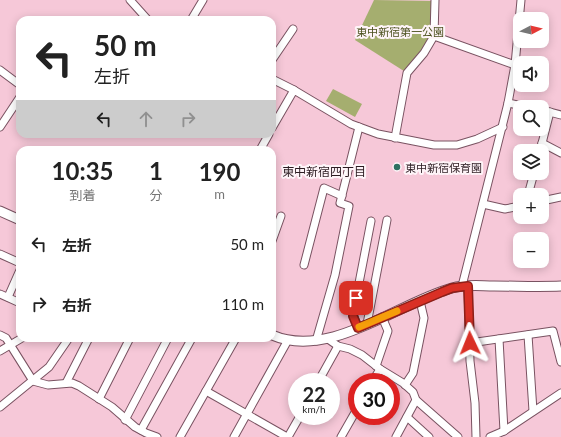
<!DOCTYPE html>
<html lang="ja">
<head>
<meta charset="utf-8">
<style>
	body { margin:0; font-family:Lato,"Noto Sans JP",sans-serif; background:#f6f6f6; color:#222; height:100vh; display:flex; flex-direction:column; font-size:15px; white-space:nowrap }
	* { box-sizing:border-box; margin:0 }
	p { font-size:13px; color:#767676 }
	.icon { flex:none; width:22px; height:22px; fill:none; stroke:currentColor; stroke-width:2; stroke-linecap:round; stroke-linejoin:round }
	.map { position:relative; flex:1; overflow:hidden }
	.details { position:absolute; left:16px; top:146px; width:260px; height:196px; display:flex; flex-direction:column; background:#fff; border-radius:12px; box-shadow:0 2px 10px #0003 }
	.details>* { flex:none }
	.guide { position:absolute; left:16px; top:16px; width:260px; height:122px; border-radius:12px; box-shadow:0 2px 10px #0003; background:#fff; color:#222; overflow:hidden }
	.needle { width:26px; rotate:83deg }
	.controls { position:absolute; left:513px; top:12px; display:grid; gap:8px }
	.controls a { display:grid; place-items:center; width:36px; height:36px; border-radius:8px; background:#fff; box-shadow:0 2px 10px #0003; font-size:20px }
	.speed { position:absolute; left:288px; top:373px; display:flex; gap:8px; font-size:20px; font-weight:700; text-align:center }
	.speed>* { display:grid; place-content:center; width:52px; height:52px; border-radius:50%; background:#fff; box-shadow:0 2px 10px #0003; line-height:1 }
	.speed small { font-size:10px; font-weight:400 }
	.speed .limit { border:6px solid #d22; background:#fff; color:#111 }
	.pin { position:absolute; display:grid; place-items:center; width:34px; height:34px; color:#fff; margin:-17px; border-radius:8px; box-shadow:0 2px 6px #0006 }
	.me { position:absolute; width:44px; margin:-22px; rotate:358deg; stroke-linejoin:round; filter:drop-shadow(0 0 3px #0008) }
	.turn { display:flex; align-items:center; gap:14px; height:84px; padding:0 12px; font-size:18px }
	.turn .icon { width:52px; height:52px; stroke-width:2.5 }
	.turn b { display:block; font-size:28px; line-height:34px }
	.lanes { display:flex; align-items:center; height:38px; padding:0 12px; background:#0003; justify-content:center; gap:20px; direction:ltr }
	.lanes .off { opacity:.35 }
	.eta { display:flex; justify-content:space-evenly; align-items:center; height:68px; text-align:center }
	.eta b { font-size:24px; font-weight:700; line-height:28px }
	ul { padding:0; list-style:none }
	li { display:flex; align-items:center; gap:12px; height:60px; padding:0 12px }
	li div { flex:1 }
	li b { display:block; font-size:15px }
	li em { font-style:normal }
	.map>svg:first-child { display:block }
</style>
</head>
<body>
<div class="map">
<svg width="561" height="437" viewBox="0 0 561 437">
	<rect width="100%" height="100%" fill="#f6c8d8"/>
	<g fill="#a5ae6f">
		<path d="M374,0L435,1L434,36L407,73L355,40Z"/>
		<path d="M333,89L362,104L355,117L326,101Z"/>
	</g>
	<g fill="none" stroke-linecap="round" stroke-linejoin="round">
		<defs>
			<g id="minor">
				<path d="M130,0L148,20"/>
				<path d="M191,20L203,0"/>
				<path d="M434,36L515,65"/>
				<path d="M272,60L293,29"/>
				<path d="M0,70L20,85"/>
				<path d="M272,79L294,90"/>
				<path d="M508,103L527,107"/>
				<path d="M542,110L561,115"/>
				<path d="M0,127L20,97"/>
				<path d="M272,128L294,90L351,124L378,134L434,145H457L477,139L503,127"/>
				<path d="M395,138L407,73L424,53L434,36L435,0"/>
				<path d="M542,143L561,153"/>
				<path d="M260,150L269,134"/>
				<path d="M540,151L550,112"/>
				<path d="M528,195L534,173"/>
				<path d="M542,201L561,197"/>
				<path d="M483,204L505,209L520,206"/>
				<path d="M272,241L281,216"/>
				<path d="M0,254L20,263"/>
				<path d="M304,265L324,188L342,196"/>
				<path d="M462,286L508,103L515,65L521,0"/>
				<path d="M468,286L470,361L475,403L476,437"/>
				<path d="M0,294L20,303"/>
				<path d="M8,297L20,270"/>
				<path d="M367,324L387,220"/>
				<path d="M358,328L353,314L371,221"/>
				<path d="M0,335L6,338L33,381L48,385L72,383L79,386L112,407L135,427L146,433L157,437"/>
				<path d="M528,335L533,411"/>
				<path d="M328,339L338,346L350,349L362,355L380,369L403,383L413,392L416,400L458,437"/>
				<path d="M499,339L504,431"/>
				<path d="M316,341L335,275L349,206L340,203L359,127"/>
				<path d="M470,343L553,331L561,362"/>
				<path d="M0,351L22,338"/>
				<path d="M376,366L388,331L382,317"/>
				<path d="M318,382L338,346"/>
				<path d="M372,382L380,369"/>
				<path d="M66,383L89,338"/>
				<path d="M405,385L413,373L424,318L420,301"/>
				<path d="M206,391L287,437"/>
				<path d="M99,399L130,338"/>
				<path d="M0,407L49,367L69,338"/>
				<path d="M407,417L429,437"/>
				<path d="M125,420L168,338"/>
				<path d="M141,430L192,338"/>
				<path d="M180,437L236,338"/>
				<path d="M234,437L288,340"/>
				<path d="M288,437L300,416"/>
				<path d="M341,437L357,409"/>
				<path d="M396,437L416,400"/>
				<path d="M490,437L504,431L561,393"/>
			</g>
			<g id="tertiary">
				<path d="M0,211L20,220"/>
				<path d="M272,335C329,360 398,303 452,288C466,284 480,286 494,286C517,286 539,287 561,286"/>
			</g>
		</defs>
		<use href="#minor" stroke="#795261" stroke-width="9"/>
		<use href="#tertiary" stroke="#795261" stroke-width="11"/>
		<use href="#minor" stroke="#fff" stroke-width="7"/>
		<use href="#tertiary" stroke="#fff" stroke-width="9"/>
	</g>
	<g fill="none" stroke-linecap="round" stroke-linejoin="round">
		<defs>
			<path id="route" d="M356,298L353,316L358,328L442,292L452,288L468,286L470,343"/>
		</defs>
		<use href="#route" stroke="#8d1f18" stroke-width="10"/>
		<use href="#route" stroke="#d93025" stroke-width="7"/>
		<path stroke="#f59e0b" stroke-width="7" d="M359,327L397,311"/>
	</g>
	<circle fill="#2f7161" stroke="#fef4f8" stroke-width="1.5" cx="397" cy="167" r="4"/>
	<g text-anchor="middle" dominant-baseline="central" stroke-width="4" stroke-linejoin="round" paint-order="stroke">
		<g font-size="11" fill="#4b501d" stroke="#fef4f8">
			<text x="400" y="31">東中新宿第一公園</text>
		</g>
		<g font-size="11" fill="#2c1c22" stroke="#fef4f8" text-anchor="start">
			<text x="405" y="167">東中新宿保育園</text>
		</g>
		<g font-size="12" fill="#2c1c22" stroke="#fef4f8">
			<text x="324" y="171">東中新宿四丁目</text>
		</g>
	</g>
</svg>
<div class="controls">
<a><svg class="needle" viewBox="-14 -14 28 28"><path d="M0-13l5 13h-10z" fill="#e53935"/><path d="M0 13l5-13h-10z" fill="#767676"/></svg></a>
<a><svg class="icon" aria-label="sound" viewBox="0 0 24 24"><path d="M4 9h4l5-4v14l-5-4H4zM17 9q2 3 0 6"/></svg></a>
<a><svg class="icon" aria-label="search" viewBox="0 0 24 24"><circle cx="10" cy="10" r="6"/><path d="M15 15l6 6"/></svg></a>
<a><svg class="icon" aria-label="layers" viewBox="0 0 24 24"><path d="M12 4l9 5-9 5-9-5zM3 14l9 5 9-5"/></svg></a>
<a>+</a>
<a>−</a>
</div>
<div class="speed"><div>22<small>km/h</small></div><div class="limit">30</div></div>
<div class="pin" style="left:356px;top:298px;background:#d93025"><svg class="icon" aria-label="arrive" viewBox="0 0 24 24"><path d="M6 21V4h12l-3 4 3 4H6"/></svg></div>
<svg class="me" style="left:470px;top:343px" viewBox="-20 -20 40 40"><path d="M0-17L14 15 0 8-14 15z" fill="#d93025" stroke="#fff" stroke-width="4"/></svg>
<div class="guide">
<div class="turn"><svg class="icon" aria-label="left" viewBox="0 0 24 24"><path d="M17 20v-9H6M10 6l-5 5 5 5"/></svg><div><b>50 m</b>左折</div></div>
<div class="lanes"><svg class="icon" aria-label="left" viewBox="0 0 24 24"><path d="M17 20v-9H6M10 6l-5 5 5 5"/></svg><svg class="icon off" aria-label="ahead" viewBox="0 0 24 24"><path d="M12 20V5M6 11l6-6 6 6"/></svg><svg class="icon off" aria-label="right" viewBox="0 0 24 24"><path d="M7 20v-9h11M14 6l5 5-5 5"/></svg></div>
</div>
<section class="details">
<div class="eta">
<div><b>10:35</b><p>到着</p></div>
<div><b>1</b><p>分</p></div>
<div><b>190</b><p>m</p></div>
</div>
<ul>
<li><svg class="icon" aria-label="left" viewBox="0 0 24 24"><path d="M17 20v-9H6M10 6l-5 5 5 5"/></svg><div><b>左折</b></div><em>50 m</em></li>
<li><svg class="icon" aria-label="right" viewBox="0 0 24 24"><path d="M7 20v-9h11M14 6l5 5-5 5"/></svg><div><b>右折</b></div><em>110 m</em></li>
</ul>
</section>
</div>
</body>
</html>
